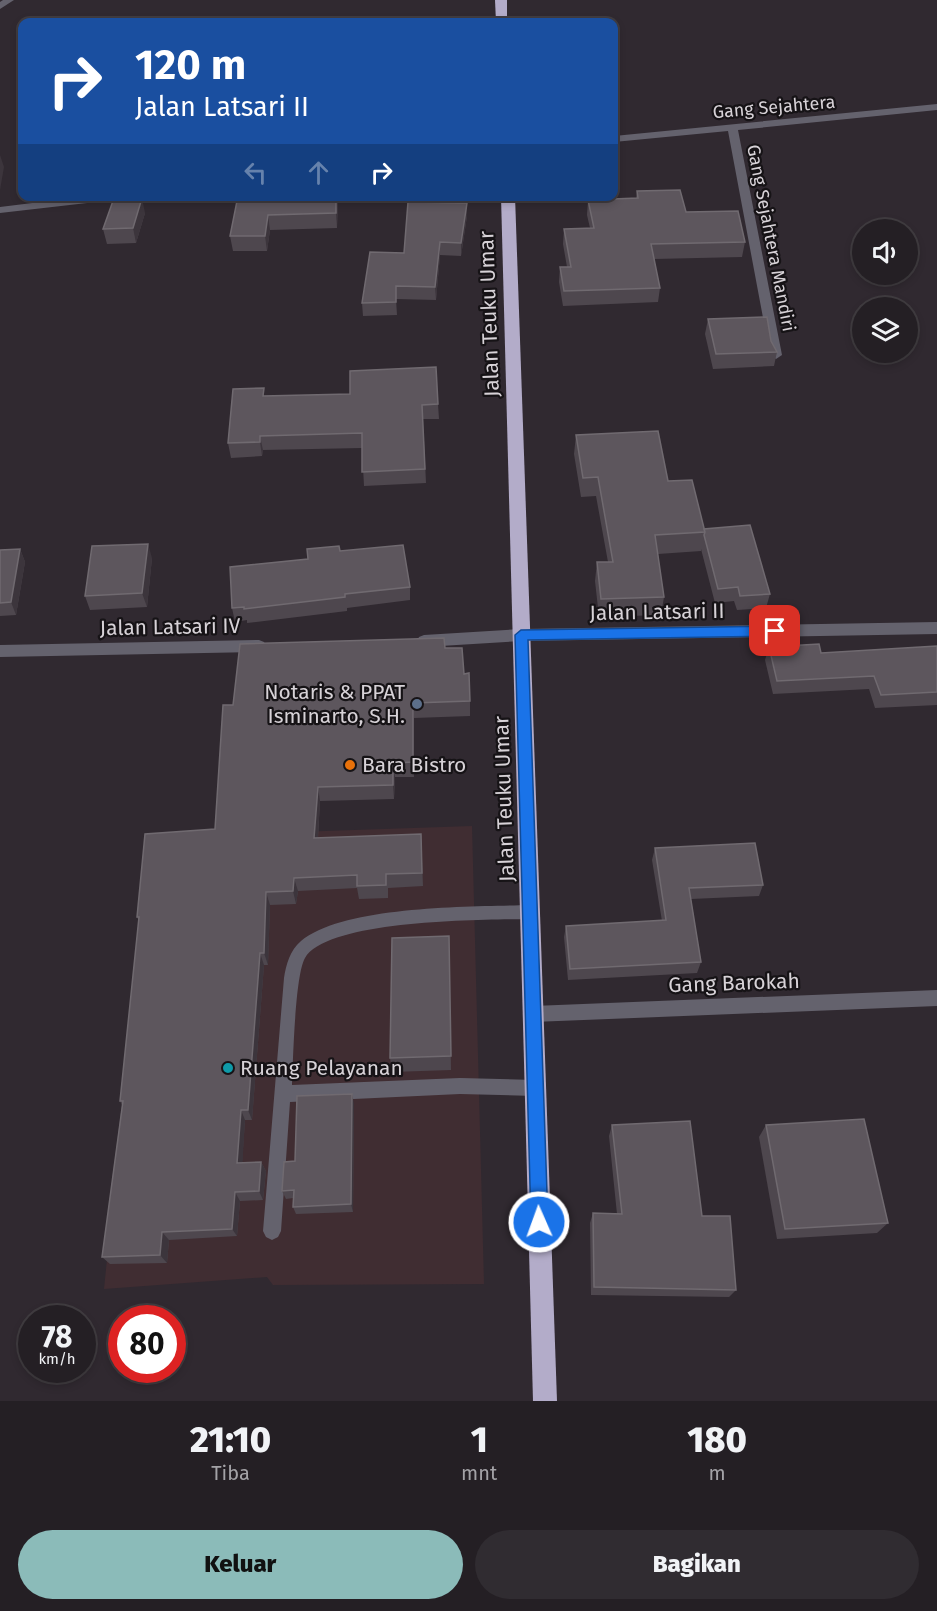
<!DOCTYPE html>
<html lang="id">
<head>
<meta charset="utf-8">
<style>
	body { margin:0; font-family:"Fira Sans",sans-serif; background:#302c31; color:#f1f3f6; height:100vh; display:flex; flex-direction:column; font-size:22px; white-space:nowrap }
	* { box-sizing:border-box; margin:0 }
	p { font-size:20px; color:#a3a2a6 }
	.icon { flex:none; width:33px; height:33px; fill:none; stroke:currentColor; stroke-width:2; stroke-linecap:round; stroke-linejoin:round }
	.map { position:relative; height:1401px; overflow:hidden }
	.panel { display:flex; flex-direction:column; background:#241f24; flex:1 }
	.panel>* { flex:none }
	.banner { position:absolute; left:18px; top:18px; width:600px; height:183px; border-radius:12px; box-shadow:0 3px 9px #0003,0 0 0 2px #413d41; background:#1a4fa0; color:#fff; overflow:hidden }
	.controls { position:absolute; left:852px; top:219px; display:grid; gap:12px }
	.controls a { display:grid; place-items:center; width:66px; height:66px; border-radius:50%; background:#241f24; box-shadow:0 3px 9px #0003,0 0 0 2px #413d41; font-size:30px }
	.speed { position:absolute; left:18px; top:1305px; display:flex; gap:12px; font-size:30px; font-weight:700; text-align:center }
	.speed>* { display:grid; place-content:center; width:78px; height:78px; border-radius:50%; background:#241f24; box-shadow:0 3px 9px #0003,0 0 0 2px #413d41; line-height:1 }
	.speed small { font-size:15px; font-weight:400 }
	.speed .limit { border:9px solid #d22; background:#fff; color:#111 }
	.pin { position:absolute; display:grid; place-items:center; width:51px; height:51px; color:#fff; margin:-26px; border-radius:12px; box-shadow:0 3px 9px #0006 }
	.me { position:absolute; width:66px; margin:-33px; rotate:358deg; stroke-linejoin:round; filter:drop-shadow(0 0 4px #0008) }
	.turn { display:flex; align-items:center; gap:21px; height:126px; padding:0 18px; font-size:27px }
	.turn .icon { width:78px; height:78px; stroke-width:2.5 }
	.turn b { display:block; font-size:42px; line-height:51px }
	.lanes { display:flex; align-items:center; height:57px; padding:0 18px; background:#0003; justify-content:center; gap:30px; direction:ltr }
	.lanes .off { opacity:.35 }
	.eta { display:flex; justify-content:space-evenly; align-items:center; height:102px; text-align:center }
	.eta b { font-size:36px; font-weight:800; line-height:42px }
	.cta { display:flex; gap:12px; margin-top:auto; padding:12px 18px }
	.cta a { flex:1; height:69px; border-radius:36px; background:#8bbbb9; color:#111; font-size:24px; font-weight:800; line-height:69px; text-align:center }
	.cta a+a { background:#302c31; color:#f1f3f6 }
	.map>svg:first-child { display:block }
</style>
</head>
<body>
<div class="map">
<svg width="937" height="1401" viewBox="0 0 937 1401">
	<rect width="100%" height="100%" fill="#302930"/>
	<path fill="#402d32" d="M472,826L484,1284L273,1285L267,1277L104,1289L149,846L266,833Z"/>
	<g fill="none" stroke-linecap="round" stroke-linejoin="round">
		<path fill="#64626d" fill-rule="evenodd" d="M530,905L535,907L538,912L535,917L530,919C486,920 328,919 305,958C295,975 293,1061 292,1085L460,1078L535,1080L541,1082L543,1088L541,1094L535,1096L460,1094L290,1102L281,1231L278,1237L272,1240L266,1237L263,1231L284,978C286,965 290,950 301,941C345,905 473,907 530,905Z"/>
		<g fill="#64626d" fill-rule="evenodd">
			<path d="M3,0H14L0,9V2Z"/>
			<path d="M937,104V110L738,130L782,355L776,359L770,355L728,131L614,142V136Z"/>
			<path d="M89,196H127L122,199L0,213V207Z"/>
			<path d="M937,622V634L521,641L424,647L419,645L417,641L419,637L424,635L521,629Z"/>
			<path d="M259,640L264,642L266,646L264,650L259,652L0,657V645Z"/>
			<path d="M937,990V1006L533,1022L527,1020L524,1014L527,1008L533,1006Z"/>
		</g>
		<g fill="#b3acc9" fill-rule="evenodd">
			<path d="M495,0H507V22H496Z"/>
			<path d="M501,196H515L557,1401H533Z"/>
		</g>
	</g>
	<g fill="#4e474e">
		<path d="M637,191L686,212L745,242L742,257L654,259L660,288L658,302L563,306L559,282L560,267H567L563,244L564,229L590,228L587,215L588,200L636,198Z"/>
		<path d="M238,196H338L337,228L270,230L267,251H233L230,236Z"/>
		<path d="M467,203V216L461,256L440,255L436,300L396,299L397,315L363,316L362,303L404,253Z"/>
		<path d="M145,213L136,243L107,244L103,229Z"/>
		<path d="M708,319L771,341L777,352L774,366L713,369L705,334Z"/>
		<path d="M265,396L438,404L439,419H423L426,483L364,486L362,448L263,450L262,456L231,458L228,443Z"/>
		<path d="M576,435L668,481L704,529L770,594L766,608L737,610L734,601L715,603L701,549V551L658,554L664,597L661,615L599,617L595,581L597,562H608L596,496L581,497L574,454Z"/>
		<path d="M20,549L25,562L16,615L0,616V550Z"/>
		<path d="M340,551L410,587V600L347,608V611L247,623V620L235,622L232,608L308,559Z"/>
		<path d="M152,558L147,607L90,610L85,596Z"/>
		<path d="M937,646V705L875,708L869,689L773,694L765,660L769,647L821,653Z"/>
		<path d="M445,648L464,674L470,701V716L414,718V777H395L394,799L320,801L318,838L421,834L423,886L388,888V898L359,899L357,888L298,891L296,904L270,905L268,965H264L252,1120H245L242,1163L261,1162L266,1171L263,1200L240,1201L237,1236L169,1240L167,1263L110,1264L102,1257L122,1105L120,1101L139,921L137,917L215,829L233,705Z"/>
		<path d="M655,848L763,885L759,896L691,899L701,962L697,973L568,980L564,937L566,926L662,921L652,860Z"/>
		<path d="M449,936L451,1070L392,1072L390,1058Z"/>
		<path d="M354,1103L353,1212L296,1214L293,1207V1198L286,1199L282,1191L295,1161Z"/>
		<path d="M612,1125L702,1216L736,1290L729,1297L591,1295L590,1223L593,1213L617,1214L609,1136Z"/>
		<path d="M766,1125L888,1223L877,1233L777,1239L759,1137Z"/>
	</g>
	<g fill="#3c353c">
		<path d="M0,155L4,167L0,190Z"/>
		<path d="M336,196H338V198L337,228L336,213Z"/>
		<path d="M142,198L145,213L136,243L133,228Z"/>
		<path d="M467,203V216L461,256V243Z"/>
		<path d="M268,215L270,230L267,251L265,236Z"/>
		<path d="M440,242V255L436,300L435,287Z"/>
		<path d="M260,436L263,450L262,456L260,442Z"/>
		<path d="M148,544L152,558L147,607L142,593Z"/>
		<path d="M20,549L25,562L16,615L11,602Z"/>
		<path d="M413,703L414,718V777L413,762Z"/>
		<path d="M393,763L395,777L394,799L393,785Z"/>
		<path d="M318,787L320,801L317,852L314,838Z"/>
		<path d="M294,878L298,891L296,904L293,891Z"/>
		<path d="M266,892L270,905L268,965L264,953Z"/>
		<path d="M260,953L264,965L252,1120L248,1110Z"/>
		<path d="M352,1094L354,1103L353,1212L351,1204Z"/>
		<path d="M241,1110L245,1120L242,1172L237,1163Z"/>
		<path d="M261,1162L266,1171L263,1200L259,1191Z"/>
		<path d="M235,1192L240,1201L237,1236L232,1229Z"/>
		<path d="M162,1232L169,1240L167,1263L160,1255Z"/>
	</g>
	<g fill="#5d565d" stroke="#706a70" stroke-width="1.5">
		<path d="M680,190L686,212L738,211L745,242L651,244L660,288L564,291L560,267H571L564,229L594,228L588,200L638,198L637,191Z"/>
		<path d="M238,196H336V213L268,215L265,236H230Z"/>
		<path d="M114,198H142L133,228L103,229Z"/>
		<path d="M408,202L467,203L461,243L440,242L435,287L396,286V302L362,303L370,252L404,253Z"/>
		<path d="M767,317L771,341L777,352L716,354L708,319Z"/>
		<path d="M436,367L438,404L422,405L425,469L362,472V433L260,436V442L228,443L233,389L264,388L263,396L350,394V371Z"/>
		<path d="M658,431L668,481L692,480L705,532L655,535L664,597L601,599L597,562H613L598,477L583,478L576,435Z"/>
		<path d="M750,525L770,594L740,596L738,587L718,589L704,535L705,532L704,529Z"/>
		<path d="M148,544L142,593L85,596L92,546Z"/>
		<path d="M403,545L410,587L345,594V597L244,609V607L232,608L230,567L308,559L307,549L339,546L340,551Z"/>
		<path d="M20,549L11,602L0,603V550Z"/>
		<path d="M444,638L445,648H462L464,674L469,673L470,701L413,703V762L393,763V785L318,787L314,838L421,834L422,873L386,874V885L357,886V875L294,878L293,891L266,892L264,953H260L248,1110H241L237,1163L261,1162L259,1191L235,1192L232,1229L162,1232L160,1255L102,1257L123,1101H120L139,917H137L145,834L215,829L223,705H233L240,644Z"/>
		<path d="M819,644L821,653L937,646V692L881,695L874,676L777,681L769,647Z"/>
		<path d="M755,843L763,885L689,888L701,962L570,969L566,926L666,920L655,848Z"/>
		<path d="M449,936L451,1056L390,1058L392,938Z"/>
		<path d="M352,1094L351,1204L293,1207L294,1190L282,1191L284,1162L295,1161L297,1096Z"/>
		<path d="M864,1119L888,1223L785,1229L766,1125Z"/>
		<path d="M690,1121L702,1216H730L736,1290L594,1287L593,1213L622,1214L612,1125Z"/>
	</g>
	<path fill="#1a73e8" stroke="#114b97" stroke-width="1.5" d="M775,626L782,631L775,636L528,640L548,1222L546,1228L539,1231L533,1228L531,1222L515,635L521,630Z"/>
	<circle fill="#5c6f8a" stroke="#161316" stroke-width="2" cx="417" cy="704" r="6"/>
	<circle fill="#e8710a" stroke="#161316" stroke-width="2" cx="350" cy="765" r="6"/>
	<circle fill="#0f9aa8" stroke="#161316" stroke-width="2" cx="228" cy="1068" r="6"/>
	<g text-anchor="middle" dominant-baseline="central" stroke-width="4.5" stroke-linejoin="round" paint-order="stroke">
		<g font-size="18" fill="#d7d2d7" stroke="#161316">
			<text transform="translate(774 107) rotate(-5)">Gang Sejahtera</text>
			<text transform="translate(771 238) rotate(79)">Gang Sejahtera Mandiri</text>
		</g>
		<g font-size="21" fill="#d7d2d7" stroke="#161316">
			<text transform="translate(489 314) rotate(-92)">Jalan Teuku Umar</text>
			<text transform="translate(657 612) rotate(-1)">Jalan Latsari II</text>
			<text transform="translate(170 627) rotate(-1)">Jalan Latsari IV</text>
			<text transform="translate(504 799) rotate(-92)">Jalan Teuku Umar</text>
			<text transform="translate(734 983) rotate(-2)">Gang Barokah</text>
		</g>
		<g font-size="21" fill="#d7d2d7" stroke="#161316" text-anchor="start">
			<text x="405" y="692" text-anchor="end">Notaris &amp; PPAT<tspan x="405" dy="24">Isminarto, S.H.</tspan></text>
			<text x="362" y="765">Bara Bistro</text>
			<text x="240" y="1068">Ruang Pelayanan</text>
		</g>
	</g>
</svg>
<div class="controls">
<a><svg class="icon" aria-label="sound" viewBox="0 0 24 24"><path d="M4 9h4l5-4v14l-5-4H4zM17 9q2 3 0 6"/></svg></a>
<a><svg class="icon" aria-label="layers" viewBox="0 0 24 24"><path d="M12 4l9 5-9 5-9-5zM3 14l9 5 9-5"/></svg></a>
</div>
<div class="speed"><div>78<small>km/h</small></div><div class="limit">80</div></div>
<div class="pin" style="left:775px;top:631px;background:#d93025"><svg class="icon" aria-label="arrive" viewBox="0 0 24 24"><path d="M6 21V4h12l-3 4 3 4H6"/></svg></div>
<svg class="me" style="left:539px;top:1222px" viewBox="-20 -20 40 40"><circle r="17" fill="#1a73e8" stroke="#fff" stroke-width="3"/><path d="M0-11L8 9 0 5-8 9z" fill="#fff"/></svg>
<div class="banner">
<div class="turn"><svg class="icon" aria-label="right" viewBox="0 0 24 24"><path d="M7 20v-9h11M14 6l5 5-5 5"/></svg><div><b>120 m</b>Jalan Latsari II</div></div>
<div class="lanes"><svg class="icon off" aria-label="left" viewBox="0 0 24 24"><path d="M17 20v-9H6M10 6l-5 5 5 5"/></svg><svg class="icon off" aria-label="ahead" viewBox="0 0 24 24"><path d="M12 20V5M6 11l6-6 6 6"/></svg><svg class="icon" aria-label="right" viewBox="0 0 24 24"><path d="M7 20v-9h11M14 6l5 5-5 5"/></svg></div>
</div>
</div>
<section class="panel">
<div class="eta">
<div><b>21:10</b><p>Tiba</p></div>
<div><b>1</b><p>mnt</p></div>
<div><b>180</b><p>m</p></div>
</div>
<div class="cta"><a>Keluar</a><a>Bagikan</a></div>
</section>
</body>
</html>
